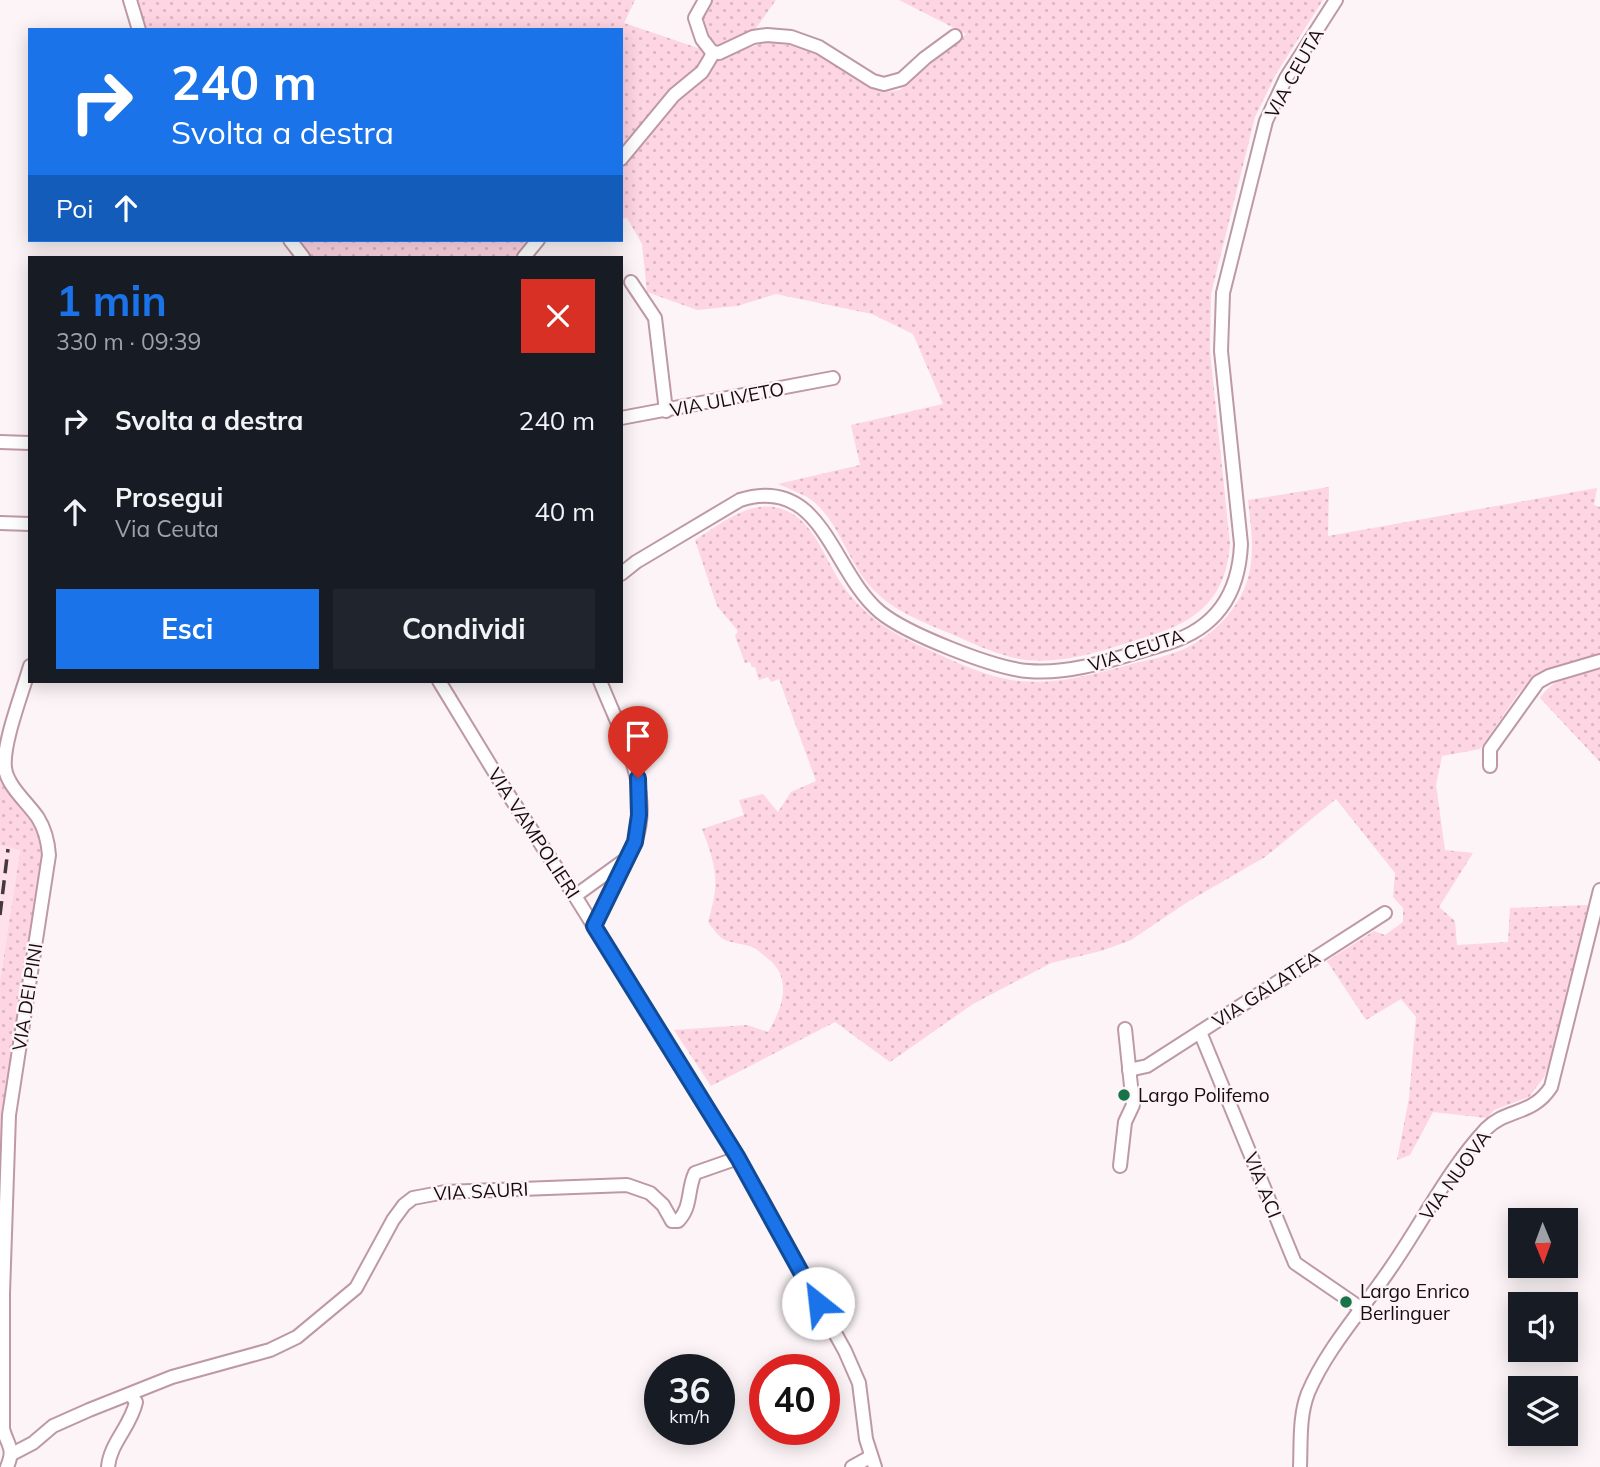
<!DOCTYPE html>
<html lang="it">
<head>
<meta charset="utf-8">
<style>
	body { margin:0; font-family:Mulish,sans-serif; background:#20242c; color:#f1f3f6; height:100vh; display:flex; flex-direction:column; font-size:26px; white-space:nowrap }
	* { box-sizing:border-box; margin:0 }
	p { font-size:23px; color:#9ea1a6 }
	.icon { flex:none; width:38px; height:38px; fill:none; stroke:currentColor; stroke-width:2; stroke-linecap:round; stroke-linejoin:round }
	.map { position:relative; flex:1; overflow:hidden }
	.panel { position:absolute; left:28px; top:256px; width:595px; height:427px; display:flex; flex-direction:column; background:#171b24; border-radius:0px; box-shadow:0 4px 18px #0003 }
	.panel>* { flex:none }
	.top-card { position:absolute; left:28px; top:28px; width:595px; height:214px; border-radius:0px; box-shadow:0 4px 18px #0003; background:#1a73e8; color:#fff; overflow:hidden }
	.needle { width:46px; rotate:179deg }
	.controls { position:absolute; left:1508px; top:1208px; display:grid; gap:14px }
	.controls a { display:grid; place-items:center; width:70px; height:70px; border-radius:0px; background:#171b24; box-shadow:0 4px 18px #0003; font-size:35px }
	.speed { position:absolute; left:644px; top:1354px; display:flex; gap:14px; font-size:35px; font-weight:700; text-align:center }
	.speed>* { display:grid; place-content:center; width:91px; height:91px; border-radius:50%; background:#171b24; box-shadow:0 4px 18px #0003; line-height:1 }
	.speed small { font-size:18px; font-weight:400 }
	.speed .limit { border:10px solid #d22; background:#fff; color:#111 }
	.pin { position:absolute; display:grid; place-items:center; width:60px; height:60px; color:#fff; margin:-72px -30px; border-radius:50% 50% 50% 0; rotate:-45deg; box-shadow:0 0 7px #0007 }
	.pin .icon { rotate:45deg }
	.me { position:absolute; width:77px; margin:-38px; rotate:331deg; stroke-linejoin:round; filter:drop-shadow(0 0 5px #0008) }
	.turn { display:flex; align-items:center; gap:24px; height:147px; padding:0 28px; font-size:32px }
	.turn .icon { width:91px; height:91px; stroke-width:2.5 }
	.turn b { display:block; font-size:49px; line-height:60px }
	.then { display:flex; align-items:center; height:66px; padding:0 28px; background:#0003; gap:14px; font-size:26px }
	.round { display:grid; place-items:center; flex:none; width:74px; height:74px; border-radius:0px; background:#20242c }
	.overview { display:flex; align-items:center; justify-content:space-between; height:119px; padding:0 28px }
	h1 { font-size:42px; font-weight:700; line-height:52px; color:#1a73e8 }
	.button { display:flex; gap:14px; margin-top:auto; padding:14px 28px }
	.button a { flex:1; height:80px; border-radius:0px; background:#1a73e8; color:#fff; font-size:28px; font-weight:700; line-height:80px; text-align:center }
	.button a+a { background:#20242c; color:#f1f3f6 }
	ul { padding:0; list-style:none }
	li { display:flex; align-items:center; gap:21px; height:91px; padding:0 28px }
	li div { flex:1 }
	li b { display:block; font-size:26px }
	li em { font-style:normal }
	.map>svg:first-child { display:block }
</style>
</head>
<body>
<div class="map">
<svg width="1600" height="1467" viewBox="0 0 1600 1467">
	<defs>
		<pattern id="grass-dots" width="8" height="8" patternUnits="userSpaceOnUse" patternTransform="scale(1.75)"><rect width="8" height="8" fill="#fed5e2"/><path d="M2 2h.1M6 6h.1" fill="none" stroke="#d9b6c1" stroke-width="1.8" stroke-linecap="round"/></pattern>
	</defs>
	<rect width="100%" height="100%" fill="#fcf4f6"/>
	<path fill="#fee1ea" d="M0,845L20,849L0,982Z"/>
	<g fill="url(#grass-dots)">
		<path d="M136,0H635L624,23L704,50L707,58L621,153V30H146Z"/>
		<path d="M710,0H776L754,31L721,47L707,37L699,20Z"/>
		<path d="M899,0H1323L1276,74L1255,117L1211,294L1210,351L1230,544C1226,597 1199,621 1149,636C1103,650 1052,671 1004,655C983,649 964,639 944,631C913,618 886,607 865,580C845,554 836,515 807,497C798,492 787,488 778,484L860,465L851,425L943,404L913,334L872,314L776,294L737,306L697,310L647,292L642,244L627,218L621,219V163L678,95L719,58L766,42L794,46L821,56L885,92L900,90L966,34Z"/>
		<path d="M298,240H534L520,257H311Z"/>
		<path d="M1329,487L1328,536L1597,488L1594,505L1600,507V656L1534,676L1518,694L1480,749L1442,756L1436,785L1445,850L1473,853L1439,907L1455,921L1457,945L1508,942L1510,908L1588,905L1554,1049L1544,1077L1529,1097L1494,1110L1487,1118L1433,1112L1410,1155L1397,1160L1409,1098L1416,1017L1401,999L1366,1020L1327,961L1374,931L1385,935L1403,922V908L1393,897L1395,873L1336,799L1265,857L1189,901L1131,940L1101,951L1051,963L973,1004L890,1062L835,1022L711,1086L674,1030L747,1025L768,1032C783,1008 793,977 767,958C762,954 755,947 749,946C723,939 725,945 708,922C720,881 717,869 702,829L744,815L739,800L763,794L778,812L791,792L816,781L779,679L771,682L768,677L759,680L755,667H752L750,662L745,663L735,636L738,631L717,606L695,540C723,523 752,496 787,511C815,523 826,562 843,586C861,611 884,629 912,642C943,656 977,674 1011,680C1051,686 1086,676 1125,666C1145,660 1168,657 1186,648C1219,632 1247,600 1251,563C1254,542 1250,521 1248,500Z"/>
		<path d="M1600,666V762L1540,698C1554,677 1576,674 1600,666Z"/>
		<path d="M0,775L37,828L43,856L7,1087L0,1244V982L20,850L0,845Z"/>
	</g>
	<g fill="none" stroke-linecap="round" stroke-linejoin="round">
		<defs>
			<g id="minor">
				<path d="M130,0L139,30"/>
				<path d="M712,52L719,53L753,37L767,35L791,37L819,47L873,81L884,84L902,79L925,58L955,36"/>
				<path d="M621,159L674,95L702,72L711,57L712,52L702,39L695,18L705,0"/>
				<path d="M290,240L303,257"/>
				<path d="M524,257L538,240"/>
				<path d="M631,282L655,318L666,411"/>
				<path d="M621,418L833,378"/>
				<path d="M0,442L30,443"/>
				<path d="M0,523L30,524"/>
				<path d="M621,574L636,562L740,500C823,474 831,571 880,612C907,634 993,668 1028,671C1076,675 1122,656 1168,643C1217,628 1239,593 1241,544L1221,351L1223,293L1266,121L1286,78L1336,0"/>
				<path d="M439,681L506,791L575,896L738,1158L845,1351L859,1383L866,1439L875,1467"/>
				<path d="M1490,766V749L1538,682L1549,676L1600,661"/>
				<path d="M575,896L622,862"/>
				<path d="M594,926C607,898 623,870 635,842C655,792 618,727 600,681"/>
				<path d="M1200,1032L1295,1263L1362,1309"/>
				<path d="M1129,1070L1147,1066L1385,913"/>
				<path d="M1120,1166L1125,1122L1133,1105L1125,1029"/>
				<path d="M12,1454L33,1443L53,1426L89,1410L172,1377L270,1350L297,1337L356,1288L393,1220L404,1205L413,1198L445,1192L627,1185L650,1193L663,1205L672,1221H678C692,1207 687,1190 695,1173L738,1158"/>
				<path d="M7,1467C15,1448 8,1447 3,1429V1293L9,1115L49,855C48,842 45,829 38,818C28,803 7,786 5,768C2,744 23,691 30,666"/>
				<path d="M108,1467C110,1443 131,1426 136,1402L131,1395"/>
				<path d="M852,1467L870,1457"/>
				<path d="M1300,1467C1301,1443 1299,1416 1308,1393C1327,1348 1363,1309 1390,1269C1422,1223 1448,1170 1486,1129C1507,1108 1532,1116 1551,1087L1600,890"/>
			</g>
		</defs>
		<use href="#minor" stroke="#be99a5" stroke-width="16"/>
		<use href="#minor" stroke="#fff" stroke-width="12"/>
		<path stroke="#44383b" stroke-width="3.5" stroke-dasharray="14 7" stroke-linecap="butt" d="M0,915L8,849"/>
	</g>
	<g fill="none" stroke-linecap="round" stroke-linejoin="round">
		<defs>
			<path id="route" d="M638,778L639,815L635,842L594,926L738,1158L818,1303"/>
		</defs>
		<use href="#route" stroke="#114b97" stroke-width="18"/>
		<use href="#route" stroke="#1a73e8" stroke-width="12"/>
	</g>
	<g fill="#177449" stroke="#fcf4f6" stroke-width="2.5">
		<circle cx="1124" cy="1095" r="7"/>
		<circle cx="1346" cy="1302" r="7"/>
	</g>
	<g text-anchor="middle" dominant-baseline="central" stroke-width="5" stroke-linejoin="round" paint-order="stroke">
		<g font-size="19" fill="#190c10" stroke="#fcf4f6">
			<text transform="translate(1294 73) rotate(-61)">VIA CEUTA</text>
			<text transform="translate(727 399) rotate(-11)">VIA ULIVETO</text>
			<text transform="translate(1136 650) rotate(-18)">VIA CEUTA</text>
			<text transform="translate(534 833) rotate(57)">VIA VAMPOLIERI</text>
			<text transform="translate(1266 989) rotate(-33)">VIA GALATEA</text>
			<text transform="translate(27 997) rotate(-81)">VIA DEI PINI</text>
			<text transform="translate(1455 1175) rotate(-54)">VIA NUOVA</text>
			<text transform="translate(1263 1185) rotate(68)">VIA ACI</text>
			<text transform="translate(481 1191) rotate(-3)">VIA SAURI</text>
		</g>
		<g font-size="19" fill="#190c10" stroke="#fcf4f6" text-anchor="start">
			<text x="1138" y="1095">Largo Polifemo</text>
			<text x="1360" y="1291">Largo Enrico<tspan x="1360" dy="22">Berlinguer</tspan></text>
		</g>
	</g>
</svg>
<div class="controls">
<a><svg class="needle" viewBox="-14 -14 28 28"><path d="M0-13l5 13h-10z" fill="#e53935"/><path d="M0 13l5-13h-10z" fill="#9ea1a6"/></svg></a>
<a><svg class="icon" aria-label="sound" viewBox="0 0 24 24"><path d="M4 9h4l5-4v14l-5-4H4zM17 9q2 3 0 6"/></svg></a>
<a><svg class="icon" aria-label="layers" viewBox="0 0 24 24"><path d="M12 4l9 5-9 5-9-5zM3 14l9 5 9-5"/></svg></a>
</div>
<div class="speed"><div>36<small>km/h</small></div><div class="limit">40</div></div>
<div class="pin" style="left:638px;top:778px;background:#d93025"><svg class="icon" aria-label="arrive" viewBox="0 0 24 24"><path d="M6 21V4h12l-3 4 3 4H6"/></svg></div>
<svg class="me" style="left:818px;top:1303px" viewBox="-20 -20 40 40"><circle r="19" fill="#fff"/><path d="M0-13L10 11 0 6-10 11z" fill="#1a73e8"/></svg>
<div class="top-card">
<div class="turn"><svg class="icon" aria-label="right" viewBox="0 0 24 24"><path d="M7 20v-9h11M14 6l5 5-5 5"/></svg><div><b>240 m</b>Svolta a destra</div></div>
<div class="then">Poi<svg class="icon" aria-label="ahead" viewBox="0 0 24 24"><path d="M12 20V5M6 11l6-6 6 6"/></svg></div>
</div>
<section class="panel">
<div class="overview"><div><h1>1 min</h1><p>330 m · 09:39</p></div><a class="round" style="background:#d93025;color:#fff"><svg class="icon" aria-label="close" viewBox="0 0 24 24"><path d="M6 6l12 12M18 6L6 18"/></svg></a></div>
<ul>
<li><svg class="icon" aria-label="right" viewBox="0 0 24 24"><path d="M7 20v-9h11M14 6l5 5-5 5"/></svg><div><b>Svolta a destra</b></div><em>240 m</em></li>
<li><svg class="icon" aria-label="ahead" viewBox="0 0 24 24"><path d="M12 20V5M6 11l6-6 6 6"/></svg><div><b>Prosegui</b><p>Via Ceuta</p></div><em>40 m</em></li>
</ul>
<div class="button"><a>Esci</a><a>Condividi</a></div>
</section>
</div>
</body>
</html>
